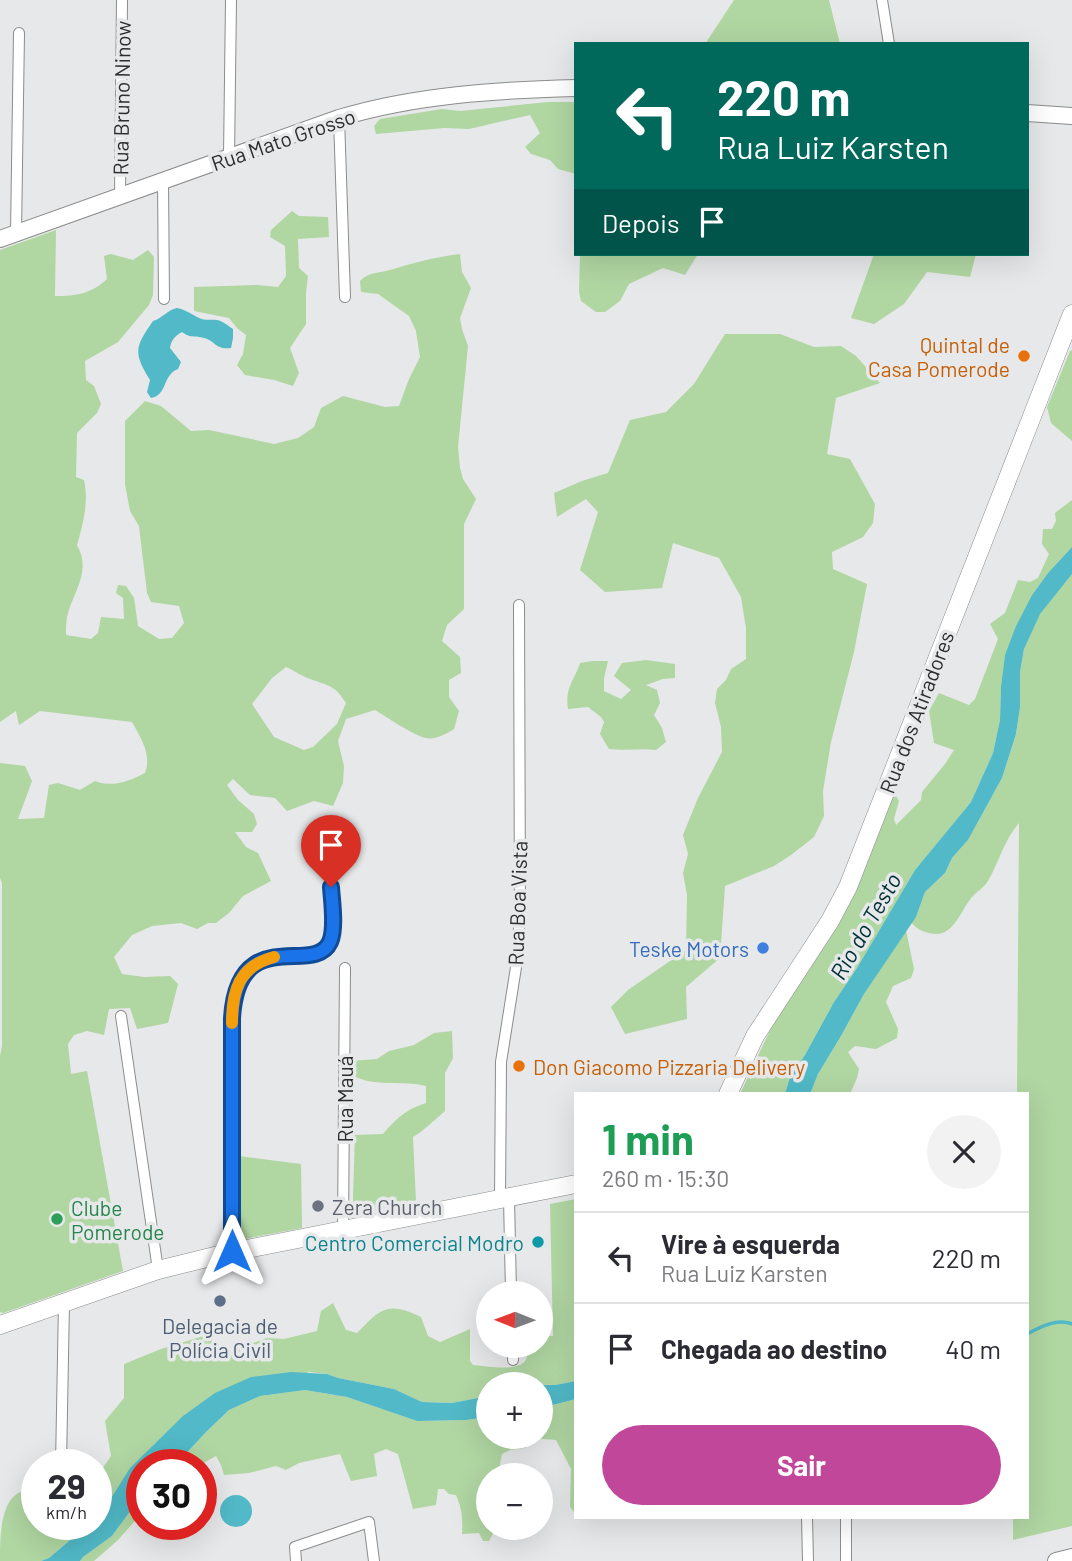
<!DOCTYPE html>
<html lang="pt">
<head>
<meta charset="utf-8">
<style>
	body { margin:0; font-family:Barlow,sans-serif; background:#f2f2f3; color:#2b2b33; height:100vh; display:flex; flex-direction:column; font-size:26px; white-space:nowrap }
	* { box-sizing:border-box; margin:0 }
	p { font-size:23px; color:#7c7c81 }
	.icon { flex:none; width:38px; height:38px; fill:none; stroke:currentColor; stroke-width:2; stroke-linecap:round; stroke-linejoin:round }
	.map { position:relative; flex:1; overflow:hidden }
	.panel { position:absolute; left:574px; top:1092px; width:455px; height:427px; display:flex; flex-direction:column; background:#fff; border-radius:0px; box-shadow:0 7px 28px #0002 }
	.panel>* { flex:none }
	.guide { position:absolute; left:574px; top:42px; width:455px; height:214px; border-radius:0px; box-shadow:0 7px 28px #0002; background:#00695c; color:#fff; overflow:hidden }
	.needle { width:46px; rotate:271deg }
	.buttons { position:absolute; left:476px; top:1281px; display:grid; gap:14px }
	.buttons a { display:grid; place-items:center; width:77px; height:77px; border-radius:50%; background:#fff; box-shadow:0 7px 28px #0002; font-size:35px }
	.speed { position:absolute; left:21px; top:1449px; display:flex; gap:14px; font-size:35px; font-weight:700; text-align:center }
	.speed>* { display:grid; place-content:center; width:91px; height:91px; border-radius:50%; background:#fff; box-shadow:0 7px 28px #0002; line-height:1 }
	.speed small { font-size:18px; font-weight:400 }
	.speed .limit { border:10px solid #d22; background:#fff; color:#111 }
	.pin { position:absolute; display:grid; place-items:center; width:60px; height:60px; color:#fff; margin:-72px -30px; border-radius:50% 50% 50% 0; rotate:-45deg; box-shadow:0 0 7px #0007 }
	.pin .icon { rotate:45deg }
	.me { position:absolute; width:77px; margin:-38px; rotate:0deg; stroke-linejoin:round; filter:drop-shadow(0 0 5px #0008) }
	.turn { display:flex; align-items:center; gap:24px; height:147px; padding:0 28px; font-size:32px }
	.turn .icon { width:91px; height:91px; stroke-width:2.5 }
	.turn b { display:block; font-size:49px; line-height:60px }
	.then { display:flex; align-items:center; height:66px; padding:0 28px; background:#0003; gap:14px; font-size:26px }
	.round { display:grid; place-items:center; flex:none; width:74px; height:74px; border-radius:37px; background:#f2f2f3 }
	.summary { display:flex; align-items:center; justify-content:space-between; height:119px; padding:0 28px }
	h1 { font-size:42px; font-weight:700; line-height:52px; color:#1e9e55 }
	.primary-button { display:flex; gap:14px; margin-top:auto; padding:14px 28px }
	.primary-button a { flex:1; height:80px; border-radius:42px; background:#c1479a; color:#fff; font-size:28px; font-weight:700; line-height:80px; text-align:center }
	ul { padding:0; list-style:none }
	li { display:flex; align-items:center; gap:21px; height:91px; padding:0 28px; border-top:2px solid #e1e1e2 }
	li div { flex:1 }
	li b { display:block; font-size:26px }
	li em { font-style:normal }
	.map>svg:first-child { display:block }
</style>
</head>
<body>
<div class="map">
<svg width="1072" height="1561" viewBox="0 0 1072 1561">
	<rect width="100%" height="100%" fill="#e7e8e9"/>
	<g fill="#b0d6a2" fill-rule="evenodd">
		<path d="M734,0H829L840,44H705Z"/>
		<path d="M548,102H576V174L558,169L550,160L531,154L525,147L540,133L530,115L469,129L444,128L376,134L374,126L380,119L442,109L460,111Z"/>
		<path d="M292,211L299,216L328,217L329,237L298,239L299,268L308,276L306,293V324L290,348L299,373L293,386L274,380L245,375L237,365L243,354L246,335L237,328L229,318L194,311V287L257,285L278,287L286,276L285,246L270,237L271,230Z"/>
		<path d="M56,230L55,296C76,296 91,294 107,279L104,256L111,254L133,260L148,250L154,257L153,295L149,305L118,342L85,361L86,380L94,386L101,404L97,413L77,433L76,477L84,480C89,502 83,524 77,545C92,572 73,591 67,617C66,623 66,629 66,635L91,639L98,633L101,617L124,619L123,598L116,593L118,585L126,586L134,598L138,626L159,639L172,638L184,623L179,606L151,602L147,593L139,526L130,511L125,484V421L145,401L161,406L191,431L209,430L274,444L298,438L314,427L321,408L343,396L385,407L399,406L409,379L420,357L416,331L409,316L378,294L361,292L360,281C368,273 376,273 386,271C411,264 434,257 460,254L462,272L471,288L460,318L462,329L468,346L458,447L460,468L463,479L476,499L464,524V609L447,625L442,641L460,657L461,673L449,680V697L459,711L454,729C446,734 436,740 426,738C414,736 387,717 375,710L346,719L338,741L344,766L343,783L333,806L314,801L287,811L275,798L250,795L233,779L227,785L238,800L254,814L257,824L252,832H235L246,847L258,853L271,881L243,896L229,913L216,923H208L197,929L181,923L152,926L132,935L114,957L122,974L144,977L170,976L178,984L168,1023L137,1029L130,1008L109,1009L104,1035L87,1031L74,1035L68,1044L71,1074L87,1071L123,1271L3,1313L0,1312V1056L2,1046V883L0,878V763L25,766L32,781L18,819L44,818L49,785L58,783L80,790L95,781C112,788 130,781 145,773C152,755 141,738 132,722L40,711L19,725L16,711L0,722V250ZM286,667C295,671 303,677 313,680C330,686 335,686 346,703L337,724L313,747L304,750L274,737L252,704L272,678Z"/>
		<path d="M580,254H698L685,275L663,268L629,284L620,301L605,312H596L581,301L579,292Z"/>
		<path d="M874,254H976L970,277L927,272L904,304L874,324L851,318Z"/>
		<path d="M725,334H780L814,347L841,346L856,356L880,383L836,398L827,454L850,459L875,504L873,523L863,537L832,552L833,569L867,584L854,652L831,742L823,791L824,816L814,837L791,855L774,866L725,886L720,958L686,987L687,1019L625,1034L611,1007L628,990L686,950L687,895L683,873L688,854L683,835L698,798L722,752L721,727L715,703L717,689L726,680L731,669L746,659V628L741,597L719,558L673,543L662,588L605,592L580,570L598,512L586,499L557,517L554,493L582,481L608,473L630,420L666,412L694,384Z"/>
		<path d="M1072,350V441L1051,423L1047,407L1070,351Z"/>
		<path d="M1072,500V547L1048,573L1032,595L1016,627L1005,656L1001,686L1000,720L993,753L971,802L915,870L857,968L834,1002L805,1055L790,1077L785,1094H740L772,1026L815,960L893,791L899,801L894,819L896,825L921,800L922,792L945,764L954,750L934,743L929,711L939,693L969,705L975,699L998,639L990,624L1005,613L1018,580L1030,582L1038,578L1049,554L1042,544L1043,529H1052L1056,521L1055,513Z"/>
		<path d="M1072,574V1526L1013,1540V1517H1027V1094H1017L1019,823C1004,840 999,862 988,881C984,888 977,891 972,897C960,911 953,940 929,933C921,931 917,929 911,922L916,917L925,892L945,873L952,858L968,840L1002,778L1016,734L1020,707V672L1024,649L1039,614Z"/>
		<path d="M646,660L675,664V678L663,679L646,685L657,690L660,703L654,715L662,728L666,742L656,750C640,748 625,751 609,749L600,734L604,722L601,717L588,707L568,709C565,686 574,682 580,663L592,661H608L604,678V691L621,699L631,690L614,676L622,663Z"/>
		<path d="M906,930L914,969L911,978L893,986L886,1002L898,1029L897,1038L876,1049L855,1046L848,1052L859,1069L857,1078L850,1094H810L818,1074L841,1036L864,994Z"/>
		<path d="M452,1031L453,1058L445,1073V1111C434,1120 425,1130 413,1137L416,1202L354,1213L353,1197L355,1135L383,1134C397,1118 405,1110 426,1103V1086C404,1080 370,1088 351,1074L352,1061L377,1059L389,1051L414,1045L434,1033Z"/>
		<path d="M239,1156L301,1164L302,1228L244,1239L239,1237Z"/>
		<path d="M576,1199V1381L555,1385L488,1384V1396L452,1403L422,1402L394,1389L338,1378L327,1374L309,1372L155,1443L100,1516L96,1519L98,1475L111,1456L105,1421L124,1398V1364L161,1349L210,1334L218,1356L267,1338L284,1339L317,1331L321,1311L333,1303L346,1330L357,1333C381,1308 388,1301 421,1317L428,1336L440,1342L470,1329V1361L473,1365C485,1366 517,1372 525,1361C527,1358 528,1353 529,1350L526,1346H541V1336H553L550,1204Z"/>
		<path d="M305,1390L347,1397L417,1421L466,1420L488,1417V1437H541V1408L576,1399V1515L570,1507L571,1469L556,1440L531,1438L525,1448L510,1450L502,1454L498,1475H488V1528H496L489,1541H483L479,1533L462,1534C463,1519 462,1509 456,1495L449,1494L444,1489H438L436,1505L413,1509L398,1454L386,1449L374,1454L377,1476L351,1481L340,1454L299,1463L286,1470L276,1466L249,1473L224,1475L221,1465L216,1456L200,1465H173L180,1460L206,1432L229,1410L260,1396Z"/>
		<path d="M26,1490L37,1492V1524H89L49,1558L41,1561H0C0,1536 0,1495 26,1490Z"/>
		<path d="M142,1495V1513L118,1540L94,1561H80L83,1557L112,1536Z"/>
	</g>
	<g fill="#51b9c7">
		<path d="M177,308C186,310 191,314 199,318C206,321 210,319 217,320C223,321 228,326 233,329V338L231,348C215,350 216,341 204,338C194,335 192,339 182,332C175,336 171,340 170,348L181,362L178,369C162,375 168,395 151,398L147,392L150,380C133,352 135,347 153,321C163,318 167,310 177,308Z"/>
		<path d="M1072,547V574L1040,614L1024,649L1020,672V707L1016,734L1002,778L968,840L952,858L945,873L925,892L916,917L864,994L841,1036L818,1074L810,1094H785L790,1077L805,1055L834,1002L857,968L915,870L971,802L993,753L1000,720L1001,686L1005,655L1016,626L1032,595L1048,573Z"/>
		<path d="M291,1372L327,1374L338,1378L394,1389L422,1402L452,1403L488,1396V1417L466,1420L417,1421L347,1397L305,1390L260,1396L229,1410L206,1432L180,1460L173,1465H142V1495L112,1536L83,1557L80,1561H41L49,1558L89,1524H96V1519L100,1516L130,1468L183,1416L215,1393L251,1377Z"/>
		<path d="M576,1381V1399L541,1408V1385H555Z"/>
		<circle cx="236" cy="1511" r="16"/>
	</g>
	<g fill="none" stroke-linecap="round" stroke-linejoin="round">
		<path stroke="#51b9c7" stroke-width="3.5" d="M1027,1334C1040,1327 1057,1318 1072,1324"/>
		<defs>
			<g id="street">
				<path d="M882,0L889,44"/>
				<path d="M339,118L345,297"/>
				<path d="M229,157L231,0"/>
				<path d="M163,181L164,299"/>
				<path d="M120,196L122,0"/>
				<path d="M16,233L19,33"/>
				<path d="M121,1016L158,1270"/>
				<path d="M509,1198L511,1293"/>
				<path d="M500,1199L501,1062L517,961L520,912L519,605"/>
				<path d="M343,1230L345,968"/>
				<path d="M232,1251V1018C237,923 313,977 330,942C336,929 332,902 331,887"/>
				<path d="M513,1346V1360"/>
				<path d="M61,1465L64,1302"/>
				<path d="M807,1517L808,1561"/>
				<path d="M296,1561L295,1547L369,1522L374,1561"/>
				<path d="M846,1561V1517"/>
			</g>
			<g id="secondary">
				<path d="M1027,113L1072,116"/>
				<path d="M0,239L339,118C416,95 497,90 576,88"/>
				<path d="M1056,1561L1072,1557"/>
			</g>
			<g id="primary">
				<path d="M728,1094L755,1036L830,921L848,887L1072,314"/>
				<path d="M0,1325L158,1270L227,1253L576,1184"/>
			</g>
		</defs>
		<use href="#street" stroke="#8b8c8c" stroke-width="12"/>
		<use href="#secondary" stroke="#8b8c8c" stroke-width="18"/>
		<use href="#primary" stroke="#8b8c8c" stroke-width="19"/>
		<use href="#street" stroke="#fff" stroke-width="10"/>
		<use href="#secondary" stroke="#fff" stroke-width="16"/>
		<use href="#primary" stroke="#fff" stroke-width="18"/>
	</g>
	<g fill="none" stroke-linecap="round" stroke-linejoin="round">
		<defs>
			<path id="route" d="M232,1251V1018C238,922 314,977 330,942C336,929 332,902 331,887"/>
		</defs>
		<use href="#route" stroke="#114b97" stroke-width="18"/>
		<use href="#route" stroke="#1a73e8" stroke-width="12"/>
		<path stroke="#f59e0b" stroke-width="12" d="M232,1023C232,991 239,966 274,957"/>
	</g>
	<g fill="#e8710a" stroke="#e7e8e9" stroke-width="2.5">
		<circle cx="1024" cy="356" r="7"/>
		<circle cx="519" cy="1066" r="7"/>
	</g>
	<circle fill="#3f7fe0" stroke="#e7e8e9" stroke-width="2.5" cx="763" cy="948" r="7"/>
	<circle fill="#6b7280" stroke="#e7e8e9" stroke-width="2.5" cx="318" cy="1206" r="7"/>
	<circle fill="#2e9e5b" stroke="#e7e8e9" stroke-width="2.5" cx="57" cy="1219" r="7"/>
	<circle fill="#0f9aa8" stroke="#e7e8e9" stroke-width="2.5" cx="538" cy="1242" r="7"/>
	<circle fill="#5c6f8a" stroke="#e7e8e9" stroke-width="2.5" cx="220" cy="1301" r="7"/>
	<g text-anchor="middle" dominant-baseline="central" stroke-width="7" stroke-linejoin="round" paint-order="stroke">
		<g font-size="21" fill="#2d2d2e" stroke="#e7e8e9">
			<text transform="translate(121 98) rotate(-89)">Rua Bruno Ninow</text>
			<text transform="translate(283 139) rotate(-19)">Rua Mato Grosso</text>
			<text transform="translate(916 712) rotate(-69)">Rua dos Atiradores</text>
			<text transform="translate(517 903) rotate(-88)">Rua Boa Vista</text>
			<text transform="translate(344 1099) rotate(-90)">Rua Mauá</text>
		</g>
		<g font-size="21" fill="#c56008" stroke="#e7e8e9" text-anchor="end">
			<text x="1010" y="344">Quintal de<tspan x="1010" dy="24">Casa Pomerode</tspan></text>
			<text x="533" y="1066" text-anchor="start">Don Giacomo Pizzaria Delivery</text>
		</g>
		<g font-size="21" fill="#366cbe" stroke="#e7e8e9" text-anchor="end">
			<text x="749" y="948">Teske Motors</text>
		</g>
		<g font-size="21" fill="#5b616d" stroke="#e7e8e9" text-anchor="start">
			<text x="332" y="1206">Zera Church</text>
		</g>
		<g font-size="21" fill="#27864d" stroke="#e7e8e9" text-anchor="start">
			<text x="71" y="1207">Clube<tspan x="71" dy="24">Pomerode</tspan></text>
		</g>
		<g font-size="21" fill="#0d838f" stroke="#e7e8e9" text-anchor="end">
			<text x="524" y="1242">Centro Comercial Modro</text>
		</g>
		<g font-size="21" fill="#4e5e75" stroke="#e7e8e9">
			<text x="220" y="1325">Delegacia de<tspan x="220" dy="24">Polícia Civil</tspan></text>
		</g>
		<g font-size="23" font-style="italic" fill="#003037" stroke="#e7e8e9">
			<text transform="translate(865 926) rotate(-60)">Rio do Testo</text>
		</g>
	</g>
</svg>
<div class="buttons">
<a><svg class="needle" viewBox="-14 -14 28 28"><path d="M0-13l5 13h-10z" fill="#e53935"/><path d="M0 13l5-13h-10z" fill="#7c7c81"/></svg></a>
<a>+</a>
<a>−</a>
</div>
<div class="speed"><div>29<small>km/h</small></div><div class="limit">30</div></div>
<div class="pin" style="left:331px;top:887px;background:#d93025"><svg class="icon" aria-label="arrive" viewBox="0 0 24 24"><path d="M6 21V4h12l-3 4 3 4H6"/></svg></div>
<svg class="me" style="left:232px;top:1251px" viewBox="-20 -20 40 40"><path d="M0-17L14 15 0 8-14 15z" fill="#1a73e8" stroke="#fff" stroke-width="4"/></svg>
<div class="guide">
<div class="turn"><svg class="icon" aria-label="left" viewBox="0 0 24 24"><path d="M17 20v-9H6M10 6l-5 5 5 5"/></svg><div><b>220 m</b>Rua Luiz Karsten</div></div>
<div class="then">Depois<svg class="icon" aria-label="arrive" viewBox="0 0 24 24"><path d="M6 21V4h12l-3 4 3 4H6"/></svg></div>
</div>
<section class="panel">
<div class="summary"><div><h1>1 min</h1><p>260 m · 15:30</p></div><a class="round"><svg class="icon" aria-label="close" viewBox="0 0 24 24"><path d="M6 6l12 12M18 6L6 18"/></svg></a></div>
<ul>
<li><svg class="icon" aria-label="left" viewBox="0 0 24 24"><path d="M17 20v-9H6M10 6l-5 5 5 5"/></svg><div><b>Vire à esquerda</b><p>Rua Luiz Karsten</p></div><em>220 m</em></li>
<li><svg class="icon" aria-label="arrive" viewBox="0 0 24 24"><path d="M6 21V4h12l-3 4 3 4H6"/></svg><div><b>Chegada ao destino</b></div><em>40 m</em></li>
</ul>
<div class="primary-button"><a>Sair</a></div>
</section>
</div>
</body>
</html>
